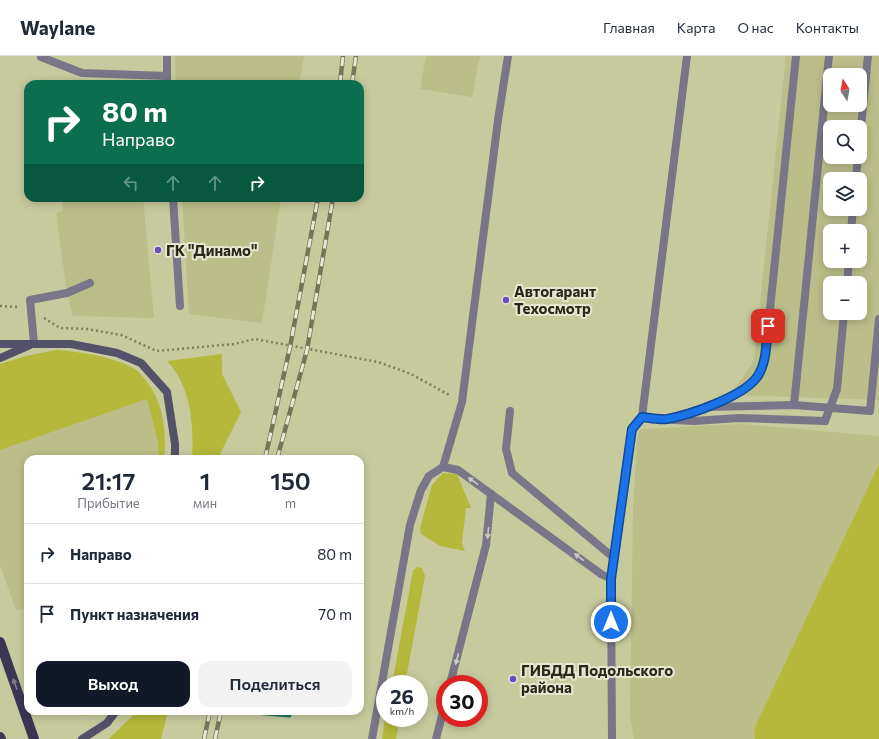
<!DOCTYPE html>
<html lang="ru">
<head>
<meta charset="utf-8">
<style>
	body { margin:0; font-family:Commissioner,sans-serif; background:#f2f2f3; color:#1f2937; height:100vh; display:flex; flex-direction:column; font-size:15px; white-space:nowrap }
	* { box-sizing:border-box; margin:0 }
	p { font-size:13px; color:#747a83 }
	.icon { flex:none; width:22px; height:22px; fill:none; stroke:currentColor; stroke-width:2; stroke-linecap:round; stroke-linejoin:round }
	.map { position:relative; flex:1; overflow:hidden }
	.details { position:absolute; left:24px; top:399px; width:340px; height:260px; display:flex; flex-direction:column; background:#fff; border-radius:12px; box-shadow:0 2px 10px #0003 }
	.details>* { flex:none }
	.top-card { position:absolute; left:24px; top:24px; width:340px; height:122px; border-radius:12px; box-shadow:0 2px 10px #0003; background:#0b6e4f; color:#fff; overflow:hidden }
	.needle { width:26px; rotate:349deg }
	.buttons { position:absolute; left:823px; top:12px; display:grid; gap:8px }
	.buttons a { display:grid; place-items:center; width:44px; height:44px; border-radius:8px; background:#fff; box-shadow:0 2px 10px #0003; font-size:20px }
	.speed { position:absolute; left:376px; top:619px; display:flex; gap:8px; font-size:20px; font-weight:700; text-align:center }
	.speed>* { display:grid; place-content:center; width:52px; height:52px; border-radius:50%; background:#fff; box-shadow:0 2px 10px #0003; line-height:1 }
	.speed small { font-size:10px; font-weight:400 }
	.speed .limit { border:6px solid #d22; background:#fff; color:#111 }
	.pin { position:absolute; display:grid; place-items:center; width:34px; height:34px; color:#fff; margin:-17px; border-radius:8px; box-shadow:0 2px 6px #0006 }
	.me { position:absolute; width:44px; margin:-22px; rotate:0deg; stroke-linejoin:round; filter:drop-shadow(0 0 3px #0008) }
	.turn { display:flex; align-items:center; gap:14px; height:84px; padding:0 12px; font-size:18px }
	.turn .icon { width:52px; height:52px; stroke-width:2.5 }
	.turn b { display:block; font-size:28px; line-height:34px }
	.lanes { display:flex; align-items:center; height:38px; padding:0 12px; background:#0003; justify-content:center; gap:20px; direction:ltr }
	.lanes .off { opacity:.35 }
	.eta { display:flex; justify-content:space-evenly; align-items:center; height:68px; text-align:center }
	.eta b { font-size:24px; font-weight:600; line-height:28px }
	.cta { display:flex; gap:8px; margin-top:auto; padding:8px 12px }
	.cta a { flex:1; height:46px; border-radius:12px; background:#111827; color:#fff; font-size:16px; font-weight:600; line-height:46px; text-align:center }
	.cta a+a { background:#f2f2f3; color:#1f2937 }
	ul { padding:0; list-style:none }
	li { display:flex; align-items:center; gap:12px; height:60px; padding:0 12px; border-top:1px solid #e0e1e3 }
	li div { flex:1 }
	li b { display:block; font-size:15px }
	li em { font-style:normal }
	header { display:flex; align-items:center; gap:24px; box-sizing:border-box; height:56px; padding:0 20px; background:#fff; border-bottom:1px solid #e0e1e3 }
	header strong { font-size:19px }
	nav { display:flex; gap:22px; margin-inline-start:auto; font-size:14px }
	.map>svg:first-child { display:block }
</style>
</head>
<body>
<header>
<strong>Waylane</strong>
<nav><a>Главная</a><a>Карта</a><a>О нас</a><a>Контакты</a></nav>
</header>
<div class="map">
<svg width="879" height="683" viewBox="0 0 879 683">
	<rect width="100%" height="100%" fill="#c7ca9d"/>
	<g fill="#bbbe89" fill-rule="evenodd">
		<path d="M175,0H304L299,28H176Z"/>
		<path d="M426,0H480L472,41L420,33Z"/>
		<path d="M786,0H879V344L730,339L754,305ZM830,19H860V49H830ZM830,71H860V101H830ZM830,123H860V153H830ZM830,175H860V205H830ZM830,227H860V257H830Z"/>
		<path d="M62,142H143L154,262L73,260L67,237L56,157L63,155Z"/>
		<path d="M182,142H281L262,267L189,258Z"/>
		<path d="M147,343L158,386L159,403H28V552L16,554L0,509V394Z"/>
		<path d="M742,368L879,380V408L754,673L755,683H634L630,659L633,452L637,384L640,373Z"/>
	</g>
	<g fill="#b4b83b">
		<path d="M56,294C82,296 110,300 133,312C137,314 140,317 142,320C163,342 167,374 164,403H159L158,386L147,343L0,394V308L26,300Z"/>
		<path d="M222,298V318L241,356L221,396L220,403H192C194,370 191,329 167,305Z"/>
		<path d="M879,408V683H755L754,673Z"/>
		<path d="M443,417L457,418L471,452H466L462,487L465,495L440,490L421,478L420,472L432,429Z"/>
		<path d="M417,511L422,512L425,520L405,628H392L413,515Z"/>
		<path d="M69,655H95C87,663 78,659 69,655Z"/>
		<path d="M137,655H168L161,683H109Z"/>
		<path d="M385,662H400L396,683H382Z"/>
	</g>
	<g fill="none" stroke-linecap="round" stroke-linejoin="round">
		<path stroke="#19775b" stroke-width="5" d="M241,655L289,659"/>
		<g stroke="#7c7e5e" stroke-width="2.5" stroke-dasharray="2 3" stroke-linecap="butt">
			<path d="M0,250L18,251"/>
			<path d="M44,262L60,272L87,273L121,279L157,295L234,288L255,283L378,306L411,318L451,340"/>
		</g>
		<g stroke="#787688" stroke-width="8">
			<path d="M167,0V28"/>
			<path d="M41,1L82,17L167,20"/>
			<path d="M860,81L868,0"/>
			<path d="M856,123L858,101"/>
			<path d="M173,142L180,250"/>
			<path d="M851,175L853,153"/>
			<path d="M847,227L849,205"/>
			<path d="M34,287L30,244L67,237L90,227"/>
			<path d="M837,333L844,257"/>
			<path d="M711,349L743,334L758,321L765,302L796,0"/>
			<path d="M794,349L829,0"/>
			<path d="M510,355L506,393L512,417L614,502"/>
			<path d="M642,361L687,0"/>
			<path d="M673,364L694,365L739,362L825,365"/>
			<path d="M443,411L462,346L498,64L508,0"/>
			<path d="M611,523L632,373L642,361L666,363L706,351L794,349L870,355L879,263"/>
			<path d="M450,628L486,489L491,438"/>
			<path d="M436,683L445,648"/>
		</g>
		<path stroke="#787688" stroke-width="8" d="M372,683L410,469L421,434L429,420L443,411L458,414L601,518L611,523L612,683"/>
		<g stroke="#54516a" stroke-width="8">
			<path d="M0,288H71L117,297L141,307L167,336L175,388V403"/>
			<path d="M0,302L30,289"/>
			<path d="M82,683L107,667L116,655"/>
		</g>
		<g stroke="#3b3654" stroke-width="10">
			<path d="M0,586L34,683"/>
			<path d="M0,681L1,683"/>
		</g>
		<defs>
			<g id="rail">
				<path d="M340,28L343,0"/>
				<path d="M352,28L356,0"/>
				<path d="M265,403L290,291L318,142"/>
				<path d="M277,403L307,294L333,142"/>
				<path d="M204,683L210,655"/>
				<path d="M215,683L221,655"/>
			</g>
		</defs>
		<use href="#rail" stroke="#747657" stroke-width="4.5"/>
		<use href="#rail" stroke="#e7e8d2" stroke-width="3" stroke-dasharray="9" stroke-linecap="butt"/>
		<path stroke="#787688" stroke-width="8" d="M825,365L837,333"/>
	</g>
	<defs><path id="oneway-solid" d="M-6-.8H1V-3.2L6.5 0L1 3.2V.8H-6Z"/></defs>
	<g fill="#cbccc0">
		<use href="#oneway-solid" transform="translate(473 425) rotate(-145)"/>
		<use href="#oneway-solid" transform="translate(488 477) rotate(96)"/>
		<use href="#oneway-solid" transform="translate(579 501) rotate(-143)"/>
		<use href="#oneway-solid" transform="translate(457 603) rotate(105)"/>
	</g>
	<use fill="#807d86" href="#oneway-solid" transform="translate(15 628) rotate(-110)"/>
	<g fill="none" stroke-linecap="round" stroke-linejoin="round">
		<defs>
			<path id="route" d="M611,566V523L632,373L642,361C650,362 659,364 667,363C690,359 744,340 757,321C767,307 766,287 768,270"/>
		</defs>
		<use href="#route" stroke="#114b97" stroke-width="10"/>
		<use href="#route" stroke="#1a73e8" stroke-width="7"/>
	</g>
	<g fill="#6b4bc4" stroke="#e7e8d2" stroke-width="1.5">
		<circle cx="158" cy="194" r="4"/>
		<circle cx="506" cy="244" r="4"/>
		<circle cx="513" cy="623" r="4"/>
	</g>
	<g text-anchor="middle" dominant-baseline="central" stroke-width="4" stroke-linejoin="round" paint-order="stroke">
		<g font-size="15" font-weight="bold" fill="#282917" stroke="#e7e8d2" text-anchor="start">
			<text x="166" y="194">ГК "Динамо"</text>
			<text x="514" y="235">Автогарант<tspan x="514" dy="17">Техосмотр</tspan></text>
			<text x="521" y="614">ГИБДД Подольского<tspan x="521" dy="17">района</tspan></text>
		</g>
	</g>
</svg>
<div class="buttons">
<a><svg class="needle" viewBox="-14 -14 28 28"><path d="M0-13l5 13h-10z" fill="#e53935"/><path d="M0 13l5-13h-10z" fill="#747a83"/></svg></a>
<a><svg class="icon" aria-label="search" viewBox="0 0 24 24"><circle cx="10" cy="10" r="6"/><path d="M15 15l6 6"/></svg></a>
<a><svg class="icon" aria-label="layers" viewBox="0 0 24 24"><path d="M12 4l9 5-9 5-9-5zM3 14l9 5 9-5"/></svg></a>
<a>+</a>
<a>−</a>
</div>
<div class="speed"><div>26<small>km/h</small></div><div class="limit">30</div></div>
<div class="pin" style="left:768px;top:270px;background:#d93025"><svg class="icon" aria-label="arrive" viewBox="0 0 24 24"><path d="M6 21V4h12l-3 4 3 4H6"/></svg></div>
<svg class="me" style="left:611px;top:566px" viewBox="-20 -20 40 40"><circle r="17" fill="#1a73e8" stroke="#fff" stroke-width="3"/><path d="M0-11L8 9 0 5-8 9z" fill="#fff"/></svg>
<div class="top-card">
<div class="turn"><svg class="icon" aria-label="right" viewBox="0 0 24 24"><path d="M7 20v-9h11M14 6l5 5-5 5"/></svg><div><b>80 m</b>Направо</div></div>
<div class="lanes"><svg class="icon off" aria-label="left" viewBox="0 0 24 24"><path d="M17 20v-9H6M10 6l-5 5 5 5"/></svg><svg class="icon off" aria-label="ahead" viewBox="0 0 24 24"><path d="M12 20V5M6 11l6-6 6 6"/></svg><svg class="icon off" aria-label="ahead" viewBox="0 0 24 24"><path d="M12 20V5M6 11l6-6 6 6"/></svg><svg class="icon" aria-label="right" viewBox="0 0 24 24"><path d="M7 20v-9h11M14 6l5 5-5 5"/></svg></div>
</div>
<section class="details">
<div class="eta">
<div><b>21:17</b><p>Прибытие</p></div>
<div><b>1</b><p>мин</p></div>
<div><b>150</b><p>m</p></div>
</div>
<ul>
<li><svg class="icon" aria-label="right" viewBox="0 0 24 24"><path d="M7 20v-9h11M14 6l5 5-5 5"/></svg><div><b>Направо</b></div><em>80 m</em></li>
<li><svg class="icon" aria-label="arrive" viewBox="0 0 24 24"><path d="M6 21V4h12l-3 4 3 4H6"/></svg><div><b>Пункт назначения</b></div><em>70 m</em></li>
</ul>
<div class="cta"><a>Выход</a><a>Поделиться</a></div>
</section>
</div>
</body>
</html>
